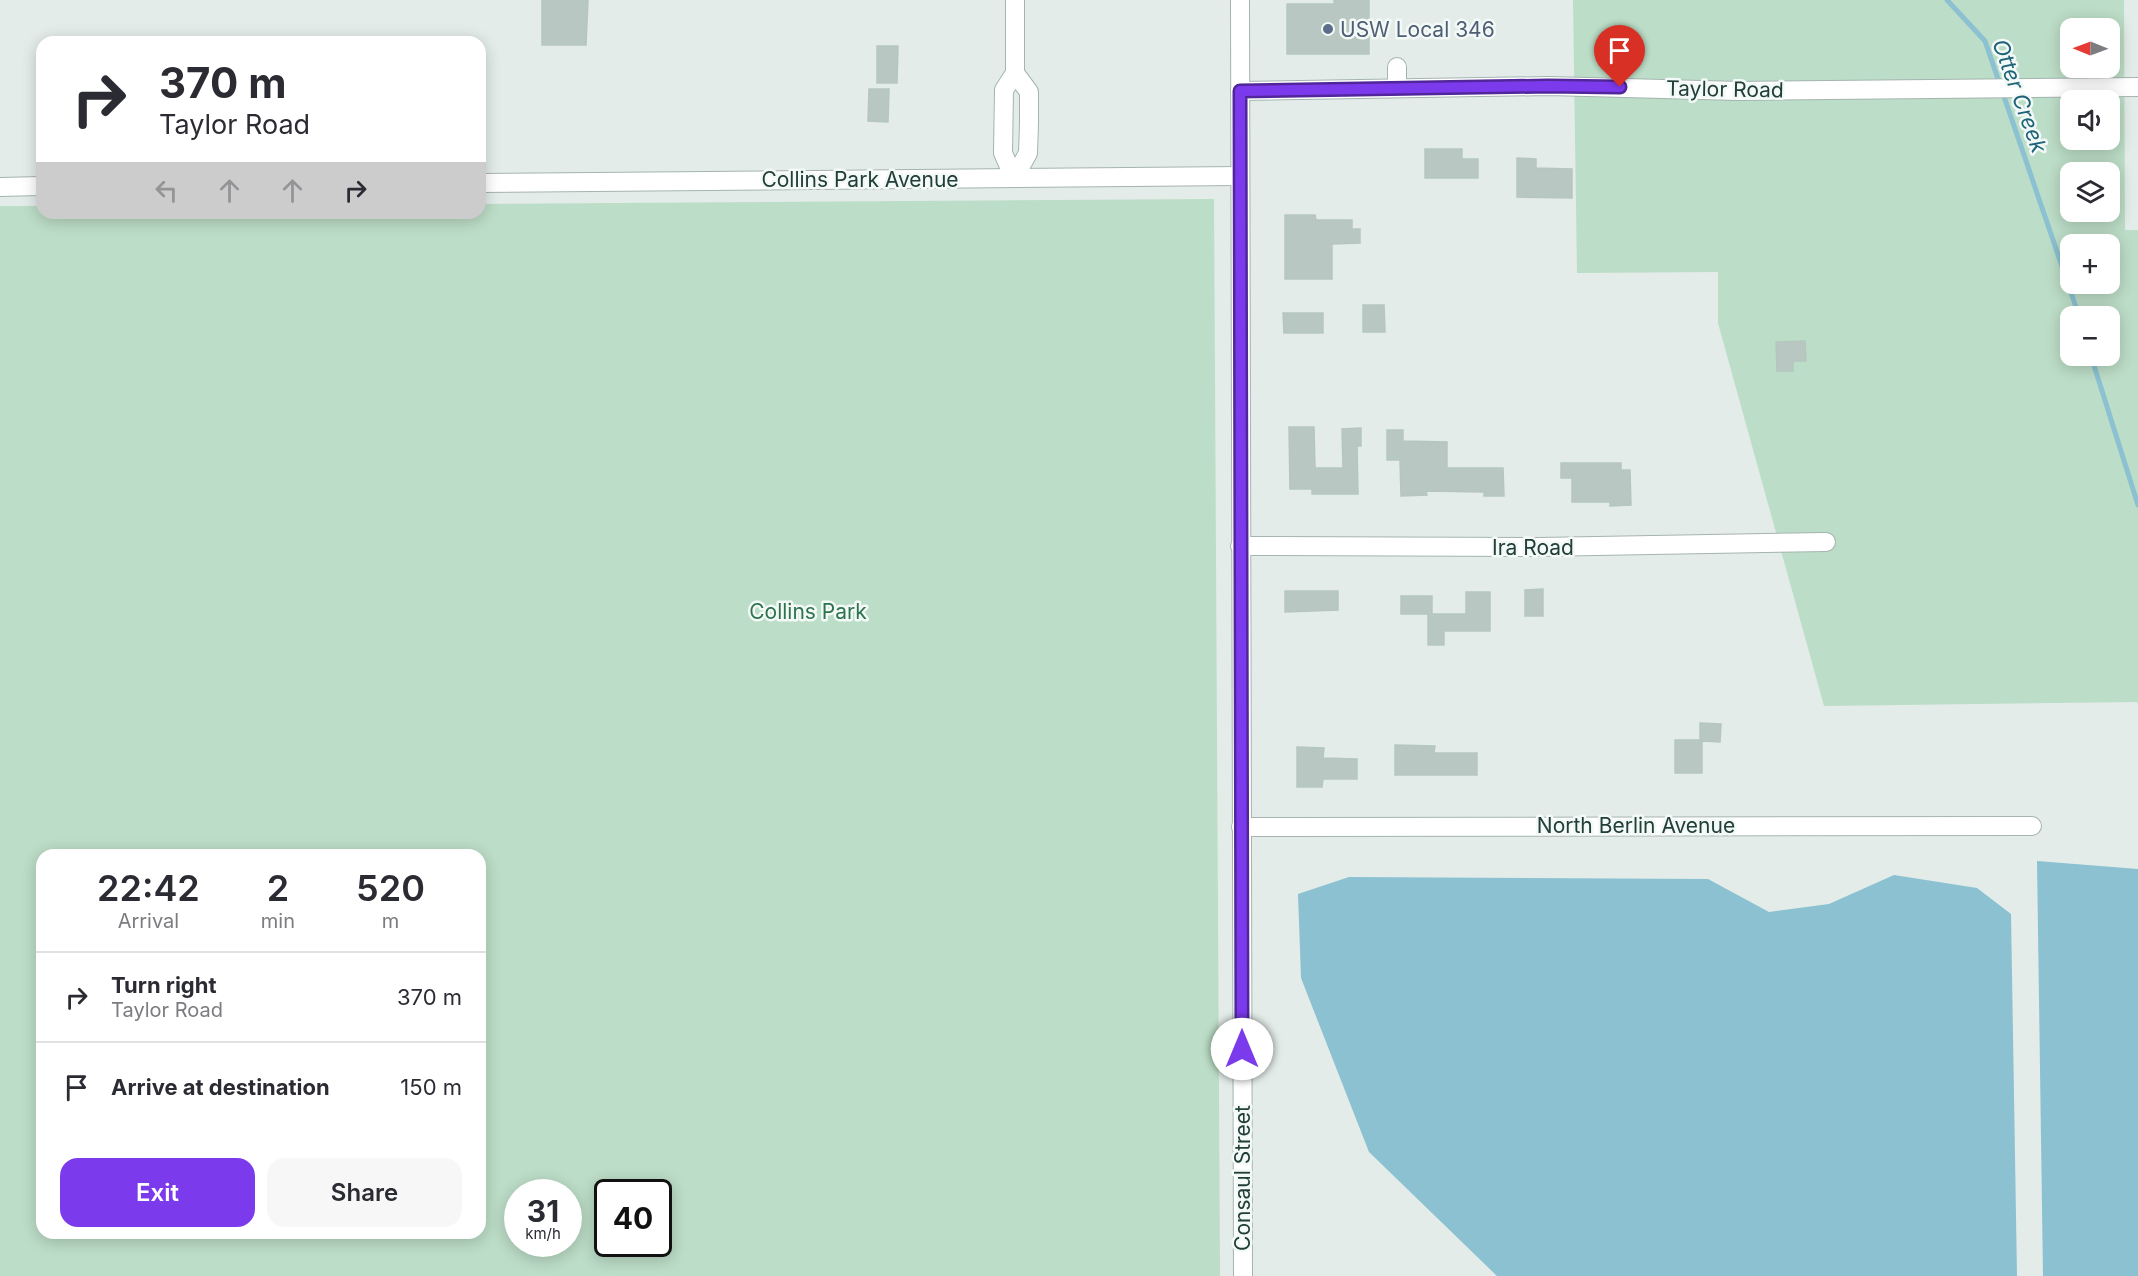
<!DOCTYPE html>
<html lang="en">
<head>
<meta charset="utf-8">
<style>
	body { margin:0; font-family:Inter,sans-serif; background:#f7f7f7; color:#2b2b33; height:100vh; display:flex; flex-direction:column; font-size:22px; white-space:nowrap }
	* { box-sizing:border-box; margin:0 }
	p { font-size:20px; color:#7c7c81 }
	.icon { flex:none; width:33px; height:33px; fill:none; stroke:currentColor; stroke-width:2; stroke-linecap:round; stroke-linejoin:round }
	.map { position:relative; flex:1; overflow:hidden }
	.side { position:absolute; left:36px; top:849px; width:450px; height:390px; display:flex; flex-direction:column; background:#fff; border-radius:18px; box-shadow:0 3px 15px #0003 }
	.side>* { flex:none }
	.guide { position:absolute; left:36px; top:36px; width:450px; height:183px; border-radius:18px; box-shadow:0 3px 15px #0003; background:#fff; color:#2b2b33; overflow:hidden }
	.needle { width:39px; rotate:271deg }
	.tools { position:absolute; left:2060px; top:18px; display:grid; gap:12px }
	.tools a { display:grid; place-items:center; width:60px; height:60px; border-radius:12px; background:#fff; box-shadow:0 3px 15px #0003; font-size:30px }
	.speed { position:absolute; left:504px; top:1179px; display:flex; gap:12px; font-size:30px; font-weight:700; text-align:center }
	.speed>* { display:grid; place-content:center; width:78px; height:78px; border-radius:50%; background:#fff; box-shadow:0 3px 15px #0003; line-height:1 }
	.speed small { font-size:15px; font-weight:400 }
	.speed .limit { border:3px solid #111; border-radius:9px; background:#fff; color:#111 }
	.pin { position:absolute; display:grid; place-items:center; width:51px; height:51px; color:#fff; margin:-62px -26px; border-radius:50% 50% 50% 0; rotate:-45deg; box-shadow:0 0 6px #0007 }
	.pin .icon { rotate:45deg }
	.me { position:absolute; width:66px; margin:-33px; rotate:0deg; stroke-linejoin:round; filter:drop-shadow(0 0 4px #0008) }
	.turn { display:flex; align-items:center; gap:21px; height:126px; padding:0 24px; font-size:27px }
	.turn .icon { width:78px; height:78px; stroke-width:2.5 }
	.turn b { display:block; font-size:42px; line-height:51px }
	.lanes { display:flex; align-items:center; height:57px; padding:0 24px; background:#0003; justify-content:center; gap:30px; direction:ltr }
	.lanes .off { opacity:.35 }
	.eta { display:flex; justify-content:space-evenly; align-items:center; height:102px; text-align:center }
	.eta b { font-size:36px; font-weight:600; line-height:42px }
	.button { display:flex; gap:12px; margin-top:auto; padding:12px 24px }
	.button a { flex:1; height:69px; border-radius:18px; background:#7c3aed; color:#fff; font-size:24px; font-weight:600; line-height:69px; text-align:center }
	.button a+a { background:#f7f7f7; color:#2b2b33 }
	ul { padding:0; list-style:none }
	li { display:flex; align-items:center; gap:18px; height:90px; padding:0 24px; border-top:2px solid #e1e1e2 }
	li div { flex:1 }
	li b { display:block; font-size:22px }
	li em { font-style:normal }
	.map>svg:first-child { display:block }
</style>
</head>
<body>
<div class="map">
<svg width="2138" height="1276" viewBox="0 0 2138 1276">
	<rect width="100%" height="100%" fill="#e3ece9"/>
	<g fill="#bcddc7" fill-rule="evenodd">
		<path d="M1573,0H2124L2125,230H2138V704L2137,702L1824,706L1718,323V272L1577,273ZM2070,28H2109V68H2070ZM2070,100H2109V140H2070ZM2070,172H2109V212H2070ZM2070,244H2109V284H2070ZM2070,316H2109V356H2070Z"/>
		<path d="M1214,199L1220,1276H0V206H42V213H480V204ZM42,855H480V1233H42ZM518,1192H568V1244H518ZM608,1192H658V1244H608Z"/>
	</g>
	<g fill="#8bc1d1">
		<path d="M2037,861L2138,869V1276H2043Z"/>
		<path d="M1894,875L1977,888L2011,914L2017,1276H1497L1369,1152L1301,978L1298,894L1349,877L1708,879L1769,912L1829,904Z"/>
	</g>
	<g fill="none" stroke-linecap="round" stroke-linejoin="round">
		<g stroke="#8bc1d1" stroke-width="5">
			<path d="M1947,0L1985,41L2079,316"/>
			<path d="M2091,356L2138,505"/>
		</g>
	</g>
	<g fill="#b8c7c2" stroke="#b5c6c0" stroke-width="1.5">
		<path d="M542,0H588L586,45H542Z"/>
		<path d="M1334,0H1369V54H1287V4H1334Z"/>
		<path d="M877,46H898L897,83H877Z"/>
		<path d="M869,89H889L888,122L868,121Z"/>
		<path d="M1425,149H1462V159H1478V178H1425Z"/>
		<path d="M1517,158L1536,159V168L1572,169V198L1517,197Z"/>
		<path d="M1285,215H1315L1316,220H1352V229H1360V243L1332,244V279H1285Z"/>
		<path d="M1363,305H1384L1385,332H1363Z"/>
		<path d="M1283,313H1323V333H1284Z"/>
		<path d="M1805,341L1806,361H1793V371H1777L1776,342Z"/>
		<path d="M1289,427H1314L1315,468H1343L1342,429L1361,428V446H1357L1358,494H1312V489H1290Z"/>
		<path d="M1387,430H1403V441L1447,442V468H1503L1504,496H1484V492L1426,491L1427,495L1401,496L1400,460H1387Z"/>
		<path d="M1561,463H1621V470H1630L1631,505L1610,506V502H1572V478H1561Z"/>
		<path d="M1543,589V616H1525V590Z"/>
		<path d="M1285,591H1338V610L1285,612Z"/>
		<path d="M1466,592H1490V631H1444V645H1428V614H1401V596H1432V614H1466Z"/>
		<path d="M1700,723L1721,724L1720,742L1702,741V773H1675V740H1700Z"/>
		<path d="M1395,745L1435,746L1434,753H1477V775H1395Z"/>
		<path d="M1297,747L1324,748L1323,758L1357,759V779H1323L1322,787H1297Z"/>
	</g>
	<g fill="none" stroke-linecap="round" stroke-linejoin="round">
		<defs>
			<g id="minor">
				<path d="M1240,0L1243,1276"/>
				<path d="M1397,67V88"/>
				<path d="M1015,73L1029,92V123L1028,153L1014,178L1003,153L1004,90L1015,73V0"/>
				<path d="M1240,91L1549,86L1739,91L2138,87"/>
				<path d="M480,183L1240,176"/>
				<path d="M0,187L42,186"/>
				<path d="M1240,546L1539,547L1826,542"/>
				<path d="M1241,827L2032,826"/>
			</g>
		</defs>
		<use href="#minor" stroke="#a5b4b0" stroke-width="20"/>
		<use href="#minor" stroke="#fff" stroke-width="18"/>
	</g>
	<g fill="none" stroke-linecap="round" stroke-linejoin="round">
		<defs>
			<path id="route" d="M1242,1049L1240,91L1548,86L1620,87"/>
		</defs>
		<use href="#route" stroke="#51269a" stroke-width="15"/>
		<use href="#route" stroke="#7c3aed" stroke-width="10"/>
	</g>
	<circle fill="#5c6f8a" stroke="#f3f9f6" stroke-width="2" cx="1328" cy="29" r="6"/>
	<g text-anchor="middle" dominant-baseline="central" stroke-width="5" stroke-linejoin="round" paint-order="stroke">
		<g font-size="21" fill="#4e5e75" stroke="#f3f9f6" text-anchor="start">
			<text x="1340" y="29">USW Local 346</text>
		</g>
		<g font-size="21" fill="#223e38" stroke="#f3f9f6">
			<text transform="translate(1725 89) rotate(1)">Taylor Road</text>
			<text x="860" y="179">Collins Park Avenue</text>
			<text x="1533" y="547">Ira Road</text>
			<text x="1636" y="825">North Berlin Avenue</text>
			<text transform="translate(1242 1178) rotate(-90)">Consaul Street</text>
		</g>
		<g font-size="21" fill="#2d744e" stroke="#f3f9f6">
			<text x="808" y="611">Collins Park</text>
		</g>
		<g font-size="22" font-style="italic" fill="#1d6379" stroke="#f3f9f6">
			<text transform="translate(2020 96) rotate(70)">Otter Creek</text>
		</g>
	</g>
</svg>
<div class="tools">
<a><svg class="needle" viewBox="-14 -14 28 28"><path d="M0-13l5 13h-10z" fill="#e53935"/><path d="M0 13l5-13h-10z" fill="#7c7c81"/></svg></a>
<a><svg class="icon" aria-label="sound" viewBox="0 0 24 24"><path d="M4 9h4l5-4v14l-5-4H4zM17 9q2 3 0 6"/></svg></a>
<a><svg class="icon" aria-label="layers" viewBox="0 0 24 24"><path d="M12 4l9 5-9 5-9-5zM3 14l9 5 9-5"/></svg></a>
<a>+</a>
<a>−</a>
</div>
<div class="speed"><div>31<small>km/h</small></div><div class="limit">40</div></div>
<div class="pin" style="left:1620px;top:87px;background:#d93025"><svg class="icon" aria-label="arrive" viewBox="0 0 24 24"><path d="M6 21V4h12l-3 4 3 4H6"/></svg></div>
<svg class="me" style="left:1242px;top:1049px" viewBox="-20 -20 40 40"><circle r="19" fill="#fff"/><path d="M0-13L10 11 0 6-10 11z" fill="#7c3aed"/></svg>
<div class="guide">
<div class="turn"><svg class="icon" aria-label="right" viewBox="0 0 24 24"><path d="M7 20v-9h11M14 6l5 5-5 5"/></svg><div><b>370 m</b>Taylor Road</div></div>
<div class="lanes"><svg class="icon off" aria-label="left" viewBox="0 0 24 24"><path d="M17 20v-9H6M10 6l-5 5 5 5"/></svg><svg class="icon off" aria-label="ahead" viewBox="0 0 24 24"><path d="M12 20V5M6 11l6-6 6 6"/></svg><svg class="icon off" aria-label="ahead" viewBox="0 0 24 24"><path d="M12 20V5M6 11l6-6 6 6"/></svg><svg class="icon" aria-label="right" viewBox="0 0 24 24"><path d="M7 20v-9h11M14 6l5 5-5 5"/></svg></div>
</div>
<section class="side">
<div class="eta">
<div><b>22:42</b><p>Arrival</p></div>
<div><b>2</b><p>min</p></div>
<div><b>520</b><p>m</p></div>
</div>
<ul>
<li><svg class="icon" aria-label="right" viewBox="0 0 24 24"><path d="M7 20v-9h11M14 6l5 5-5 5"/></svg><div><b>Turn right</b><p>Taylor Road</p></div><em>370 m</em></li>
<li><svg class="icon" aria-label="arrive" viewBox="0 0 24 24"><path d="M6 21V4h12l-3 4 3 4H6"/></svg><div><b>Arrive at destination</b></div><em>150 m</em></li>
</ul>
<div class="button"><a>Exit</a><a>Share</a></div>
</section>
</div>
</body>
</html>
